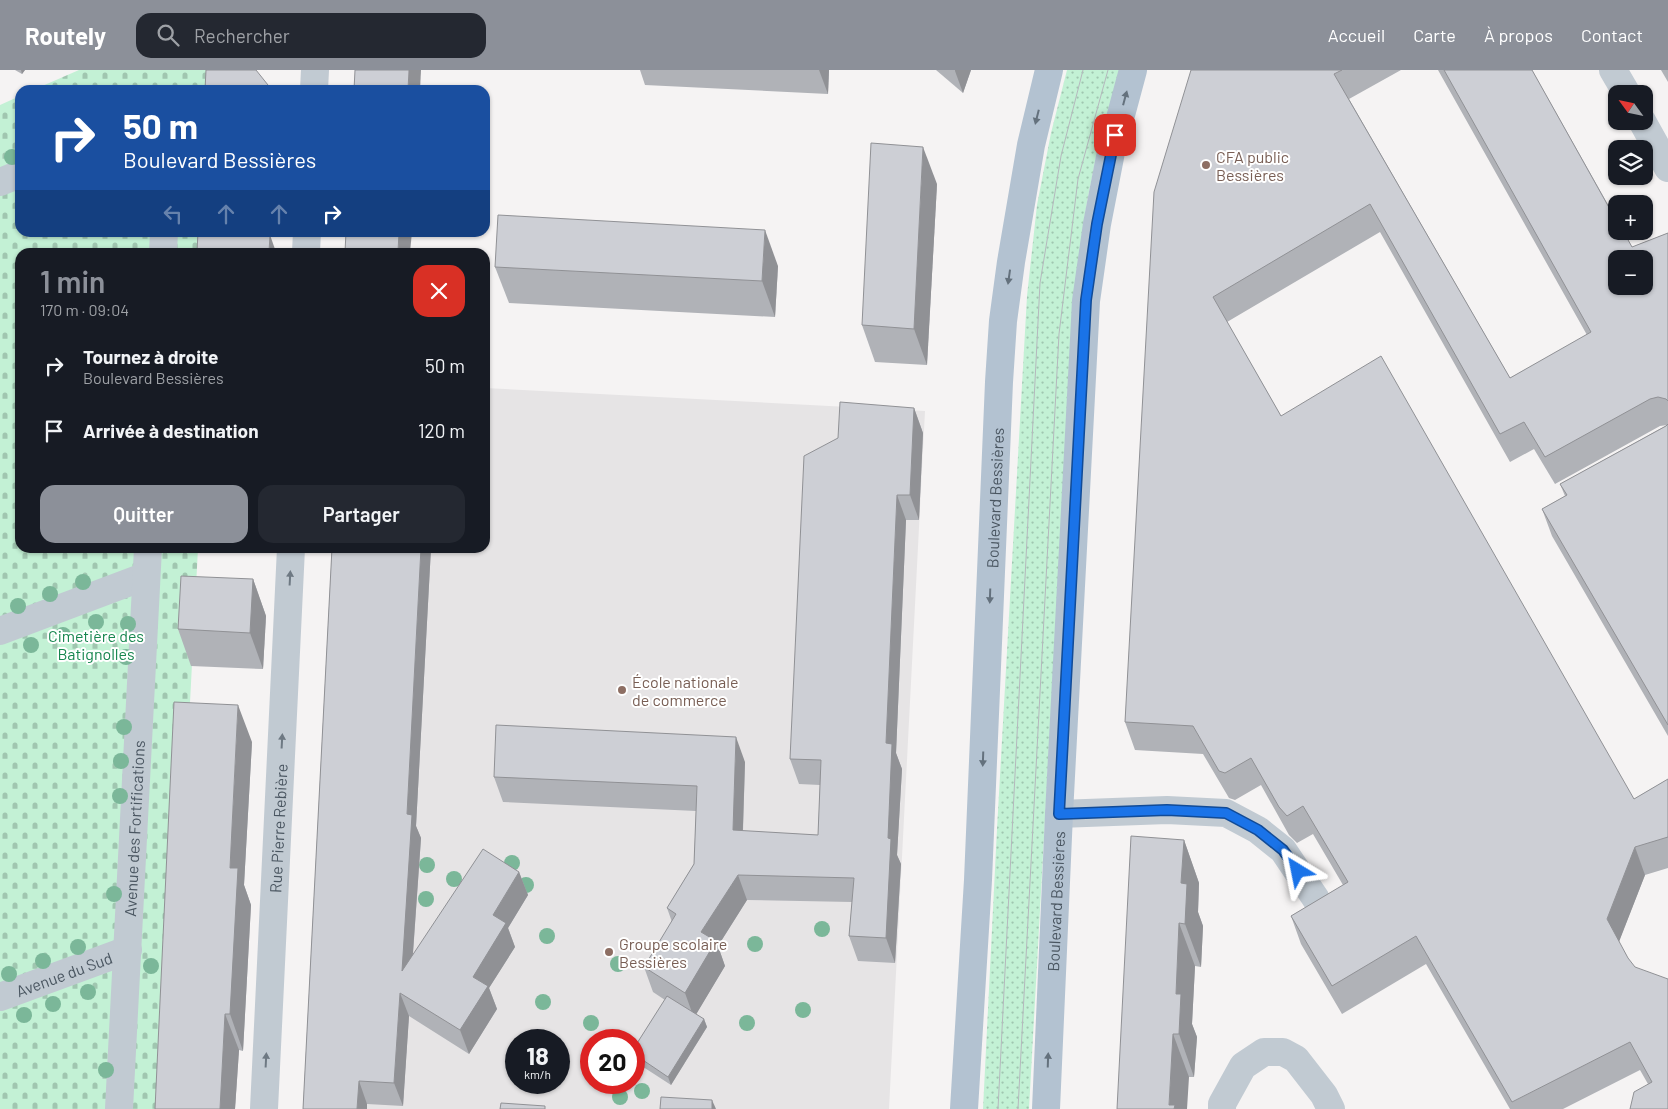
<!DOCTYPE html>
<html lang="fr">
<head>
<meta charset="utf-8">
<style>
	body { margin:0; font-family:Barlow,sans-serif; background:#242831; color:#f1f3f6; height:100vh; display:flex; flex-direction:column; font-size:19px; white-space:nowrap }
	* { box-sizing:border-box; margin:0 }
	p { font-size:16px; color:#9ea1a6 }
	.icon { flex:none; width:28px; height:28px; fill:none; stroke:currentColor; stroke-width:2; stroke-linecap:round; stroke-linejoin:round }
	.map { position:relative; flex:1; overflow:hidden }
	.drawer { position:absolute; left:15px; top:178px; width:475px; height:305px; display:flex; flex-direction:column; background:#171b24; border-radius:15px; box-shadow:0 1px 4px #0004 }
	.drawer>* { flex:none }
	.hud { position:absolute; left:15px; top:15px; width:475px; height:152px; border-radius:15px; box-shadow:0 1px 4px #0004; background:#1a4fa0; color:#fff; overflow:hidden }
	.needle { width:32px; rotate:303deg }
	.tools { position:absolute; left:1608px; top:15px; display:grid; gap:10px }
	.tools a { display:grid; place-items:center; width:45px; height:45px; border-radius:10px; background:#171b24; box-shadow:0 1px 4px #0004; font-size:25px }
	.speed { position:absolute; left:505px; top:959px; display:flex; gap:10px; font-size:25px; font-weight:700; text-align:center }
	.speed>* { display:grid; place-content:center; width:65px; height:65px; border-radius:50%; background:#171b24; box-shadow:0 1px 4px #0004; line-height:1 }
	.speed small { font-size:12px; font-weight:400 }
	.speed .limit { border:8px solid #d22; background:#fff; color:#111 }
	.pin { position:absolute; display:grid; place-items:center; width:42px; height:42px; color:#fff; margin:-21px; border-radius:10px; box-shadow:0 2px 8px #0006 }
	.me { position:absolute; width:55px; margin:-28px; rotate:325deg; stroke-linejoin:round; filter:drop-shadow(0 0 4px #0008) }
	.turn { display:flex; align-items:center; gap:18px; height:105px; padding:0 25px; font-size:22px }
	.turn .icon { width:65px; height:65px; stroke-width:2.5 }
	.turn b { display:block; font-size:35px; line-height:42px }
	.lanes { display:flex; align-items:center; height:48px; padding:0 25px; background:#0003; justify-content:center; gap:25px; direction:ltr }
	.lanes .off { opacity:.35 }
	.round { display:grid; place-items:center; flex:none; width:52px; height:52px; border-radius:15px; background:#242831 }
	.overview { display:flex; align-items:center; justify-content:space-between; height:85px; padding:0 25px }
	h1 { font-size:30px; font-weight:600; line-height:38px; color:#8c9099 }
	.cta { display:flex; gap:10px; margin-top:auto; padding:10px 25px }
	.cta a { flex:1; height:58px; border-radius:15px; background:#8c9099; color:#fff; font-size:20px; font-weight:600; line-height:58px; text-align:center }
	.cta a+a { background:#242831; color:#f1f3f6 }
	ul { padding:0; list-style:none }
	li { display:flex; align-items:center; gap:15px; height:65px; padding:0 25px }
	li div { flex:1 }
	li b { display:block; font-size:19px }
	li em { font-style:normal }
	header { display:flex; align-items:center; gap:30px; box-sizing:border-box; height:70px; padding:0 25px; background:#8c9099; color:#fff }
	header strong { font-size:24px }
	nav { display:flex; gap:28px; margin-inline-start:auto; font-size:18px }
	.search { width:350px; height:45px; background:#242831; display:flex; align-items:center; gap:12px; box-sizing:border-box; padding:0 18px; border-radius:15px; color:#9ea1a6; font-size:19px }
	.map>svg:first-child { display:block }
</style>
</head>
<body>
<header>
<strong>Routely</strong>
<div class="search"><svg class="icon" aria-label="search" viewBox="0 0 24 24"><circle cx="10" cy="10" r="6"/><path d="M15 15l6 6"/></svg>Rechercher</div>
<nav><a>Accueil</a><a>Carte</a><a>À propos</a><a>Contact</a></nav>
</header>
<div class="map">
<svg width="1668" height="1039" viewBox="0 0 1668 1039">
	<defs>
		<pattern id="grass-dots" width="8" height="8" patternUnits="userSpaceOnUse" patternTransform="scale(1.25)"><rect width="8" height="8" fill="#c3f1d5"/><path d="M2 2h.1M6 6h.1" fill="none" stroke="#a0c6b0" stroke-width="1.8" stroke-linecap="round"/></pattern>
		<pattern id="cemetery-stones" width="16" height="16" patternUnits="userSpaceOnUse" patternTransform="scale(1.25)"><rect width="16" height="16" fill="#c3f1d5"/><path d="M2 7V4a2 2 0 0 1 4 0v3zM10 15v-3a2 2 0 0 1 4 0v3z" fill="#a0c6b0"/></pattern>
	</defs>
	<rect width="100%" height="100%" fill="#f5f3f3"/>
	<path fill="#e6e4e5" fill-rule="evenodd" d="M485,318L925,341L889,1039H312L342,478H485ZM516,970H559V1012H516ZM591,970H634V1012H591Z"/>
	<path fill="url(#grass-dots)" d="M1067,0H1120C1110,36 1099,71 1092,107C1082,152 1078,198 1073,244L1029,1039H983L997,759L1027,226L1037,135L1051,63Z"/>
	<g fill="url(#cemetery-stones)">
		<path d="M79,0H222L220,20H33Z"/>
		<path d="M20,26V162L213,163L212,182H20V478H198L169,1039H0V35Z"/>
	</g>
	<g fill="none" stroke-linecap="round" stroke-linejoin="round">
		<g stroke="#c1cad2" stroke-width="28">
			<path d="M1613,0L1627,24"/>
			<path d="M314,20L315,0"/>
			<path d="M1642,51L1668,98"/>
			<path d="M0,112L20,104"/>
			<path d="M163,182L164,162"/>
			<path d="M306,182L307,162"/>
			<path d="M0,561L146,506"/>
			<path d="M1059,744L1167,740L1226,743L1258,760L1283,780L1316,829"/>
			<path id="s1" d="M0,927L128,880"/>
			<path id="s2" d="M119,1039L148,478"/>
			<path id="s3" d="M264,1039L291,478"/>
			<path d="M1222,1039V1034L1243,996L1264,982H1283L1296,989L1324,1025L1331,1039"/>
		</g>
		<g stroke="#b3c2d1" stroke-width="28">
			<path id="s4" d="M964,1039L978,810L999,312L1003,251L1011,192L1031,75L1049,0"/>
			<path id="s5" d="M1046,1039L1059,744L1086,231L1097,154L1111,82L1133,0"/>
		</g>
		<g stroke="#b5b8bd" stroke-width="1">
			<path d="M998,1039L1040,213L1061,86L1083,0"/>
			<path d="M1018,1039L1059,264L1078,109L1108,0"/>
		</g>
	</g>
	<g fill="#7bb799">
		<circle cx="12" cy="87" r="8"/>
		<circle cx="83" cy="512" r="8"/>
		<circle cx="50" cy="524" r="8"/>
		<circle cx="18" cy="536" r="8"/>
		<circle cx="96" cy="552" r="8"/>
		<circle cx="128" cy="554" r="8"/>
		<circle cx="63" cy="565" r="8"/>
		<circle cx="31" cy="575" r="8"/>
		<circle cx="126" cy="587" r="8"/>
		<circle cx="124" cy="657" r="8"/>
		<circle cx="121" cy="691" r="8"/>
		<circle cx="120" cy="726" r="8"/>
		<circle cx="512" cy="793" r="8"/>
		<circle cx="427" cy="795" r="8"/>
		<circle cx="454" cy="809" r="8"/>
		<circle cx="526" cy="815" r="8"/>
		<circle cx="114" cy="824" r="8"/>
		<circle cx="426" cy="829" r="8"/>
		<circle cx="822" cy="859" r="8"/>
		<circle cx="547" cy="866" r="8"/>
		<circle cx="755" cy="874" r="8"/>
		<circle cx="78" cy="877" r="8"/>
		<circle cx="43" cy="891" r="8"/>
		<circle cx="618" cy="894" r="8"/>
		<circle cx="151" cy="896" r="8"/>
		<circle cx="9" cy="904" r="8"/>
		<circle cx="88" cy="922" r="8"/>
		<circle cx="543" cy="932" r="8"/>
		<circle cx="53" cy="934" r="8"/>
		<circle cx="803" cy="940" r="8"/>
		<circle cx="24" cy="945" r="8"/>
		<circle cx="591" cy="953" r="8"/>
		<circle cx="747" cy="953" r="8"/>
		<circle cx="106" cy="1000" r="8"/>
		<circle cx="642" cy="1021" r="8"/>
		<circle cx="620" cy="1027" r="8"/>
	</g>
	<g fill="#b0b2b7">
		<path d="M15,0H25L22,4Z"/>
		<path d="M640,0H829L828,24L645,15Z"/>
		<path d="M936,0H971L963,23Z"/>
		<path d="M1191,0H1401L1349,29L1510,308L1587,265L1438,0H1532L1632,177L1668,163V666L1552,466L1542,439L1565,426L1560,414L1667,355L1660,356L1555,414L1534,379L1510,392L1380,162L1227,252L1281,346L1634,729L1668,709V798L1645,805L1619,871L1668,1039L1648,1014L1640,1000L1563,1039H1510L1426,894L1342,944L1301,874L1291,846L1343,815L1313,764L1297,773L1289,765L1261,715L1235,730L1229,728L1203,684L1135,680L1125,652Z"/>
		<path d="M1661,0H1668V12Z"/>
		<path d="M937,114L927,295L875,292L862,255Z"/>
		<path d="M778,196L775,247L509,233L495,197Z"/>
		<path d="M914,338L923,363L919,450H906L896,683L902,699L897,785L901,794L895,893L858,891L849,866L852,832L747,830L718,876L725,896L696,944L704,949L707,957L671,1015L634,991V978L665,930L653,922L644,897L672,852L667,838L694,794L696,741L503,732L494,707L745,692L743,761L818,765L820,715L799,714L790,689Z"/>
		<path d="M230,478H270L269,480Z"/>
		<path d="M332,478H431L416,756L421,768L413,884L519,802L528,825L508,858L515,877L489,918L497,939L469,984L409,946L403,1036L367,1034V1039H303Z"/>
		<path d="M253,509L266,546L263,599L191,596L178,559Z"/>
		<path d="M252,672L244,815L251,835L243,981L239,980L235,1039H155Z"/>
		<path d="M1184,770L1199,813L1198,842L1203,856L1201,897L1195,896L1192,954L1197,967L1194,1007H1189L1117,1039Z"/>
	</g>
	<g fill="#909195">
		<path d="M21,0H25L22,4Z"/>
		<path d="M409,0H421L420,20H408Z"/>
		<path d="M819,0H829L828,24Z"/>
		<path d="M955,0H971L963,23L955,1Z"/>
		<path d="M923,77L937,114L927,295L914,259Z"/>
		<path d="M765,160L778,196L775,247L762,211Z"/>
		<path d="M399,162H412L410,182H398Z"/>
		<path d="M270,165L276,182H269Z"/>
		<path d="M914,338L923,363L919,450L910,425Z"/>
		<path d="M897,425L906,450L896,683L902,699L897,785L901,794L895,893L886,868L888,768L886,673Z"/>
		<path d="M421,478H431L416,756L421,768L410,924L402,901L407,744Z"/>
		<path d="M253,509L266,546L263,599L250,563Z"/>
		<path d="M238,635L252,672L244,815L251,835L243,981L230,944V798Z"/>
		<path d="M736,667L745,692L742,785L733,760Z"/>
		<path d="M1184,770L1199,813L1198,842L1203,856L1201,897L1185,854L1181,813Z"/>
		<path d="M1635,777L1645,805L1617,877L1607,849Z"/>
		<path d="M519,802L528,825L508,858L515,877L489,918L497,939L469,984L460,960L473,907L493,845Z"/>
		<path d="M738,805L747,830L718,876L725,896L694,948L685,923L701,862Z"/>
		<path d="M1179,853L1195,896L1192,954L1197,967L1194,1007L1179,964L1176,924Z"/>
		<path d="M400,923L409,946L403,1036L394,1013Z"/>
		<path d="M225,944L239,980L235,1039H220Z"/>
		<path d="M704,949L707,957L671,1015L668,1007Z"/>
		<path d="M1173,964L1189,1007L1187,1039H1171L1169,1035Z"/>
		<path d="M359,1011L367,1034V1039H357Z"/>
		<path d="M712,1030L716,1039H712Z"/>
	</g>
	<g fill="#cdcfd5" stroke="#909195" fill-rule="evenodd">
		<path d="M206,0H256L272,20H205Z"/>
		<path d="M355,0H409L408,20H354Z"/>
		<path d="M1191,0H1342L1334,4L1510,308L1591,262L1444,0H1532L1616,150V161H1623L1632,177L1668,163V331L1666,329L1658,327L1650,329L1545,387L1524,352L1500,364L1370,134L1213,227L1281,346L1381,286L1634,729L1668,709V767L1635,777L1607,849L1628,888L1635,897L1668,909V1039H1630L1634,1022L1652,1012L1630,972L1512,1032L1416,866L1332,916L1291,846L1348,812L1303,736L1287,746L1279,737L1251,688L1225,703L1219,701L1193,656L1125,652L1154,122ZM1616,189H1644V216H1616Z"/>
		<path d="M871,73L923,77L914,259L862,255Z"/>
		<path d="M498,145L765,160L762,211L495,197Z"/>
		<path d="M198,162H229L270,165L269,182H197Z"/>
		<path d="M346,162H399L398,182H345Z"/>
		<path d="M840,332L914,338L910,425H897L886,673L892,674L888,768L891,769L886,868L849,866L854,808L738,805L701,862L716,871L685,923L644,897L676,844L667,838L694,794L697,716L494,707L496,655L736,667L733,760L818,765L821,690L790,689L804,386L838,368Z"/>
		<path d="M1668,354V655L1542,439L1567,425L1560,414L1666,356Z"/>
		<path d="M332,478H421L407,744L412,745L402,901L483,779L519,802L493,845L506,853L473,907L488,916L460,960L400,923L394,1013L359,1011L357,1039H303Z"/>
		<path d="M181,506L253,509L250,563L178,559Z"/>
		<path d="M174,632L238,635L230,798H238L230,944H225L220,1039H155Z"/>
		<path d="M1131,766L1184,770L1181,813L1187,814L1185,854L1179,853L1176,924H1181L1179,964H1173L1169,1035H1175L1174,1039H1117Z"/>
		<path d="M667,926L704,949L668,1007L634,984V978Z"/>
		<path d="M661,1027L712,1030V1039H660Z"/>
		<path d="M501,1033L545,1036V1039H500Z"/>
	</g>
	<defs><path id="oneway-solid" d="M-6-.8H1V-3.2L6.5 0L1 3.2V.8H-6Z" transform="scale(1.25)"/></defs>
	<g fill="#64717d">
		<use href="#oneway-solid" transform="translate(1125 28) rotate(-75)"/>
		<use href="#oneway-solid" transform="translate(1037 47) rotate(104)"/>
		<use href="#oneway-solid" transform="translate(1009 207) rotate(98)"/>
		<use href="#oneway-solid" transform="translate(990 526) rotate(92)"/>
		<use href="#oneway-solid" transform="translate(983 689) rotate(92)"/>
		<use href="#oneway-solid" transform="translate(1048 990) rotate(-88)"/>
	</g>
	<g fill="#6e7983">
		<use href="#oneway-solid" transform="translate(290 508) rotate(-87)"/>
		<use href="#oneway-solid" transform="translate(282 671) rotate(-87)"/>
		<use href="#oneway-solid" transform="translate(266 990) rotate(-87)"/>
	</g>
	<g fill="none" stroke-linecap="round" stroke-linejoin="round">
		<defs>
			<path id="route" d="M1115,65L1097,154L1086,230L1059,744L1167,740L1226,743L1258,760L1283,780L1298,801"/>
		</defs>
		<use href="#route" stroke="#114b97" stroke-width="12"/>
		<use href="#route" stroke="#1a73e8" stroke-width="9"/>
	</g>
	<g fill="#8d6e63" stroke="#fff" stroke-width="2">
		<circle cx="1206" cy="95" r="5"/>
		<circle cx="622" cy="620" r="5"/>
		<circle cx="609" cy="882" r="5"/>
	</g>
	<g text-anchor="middle" dominant-baseline="central" stroke-width="4" stroke-linejoin="round" paint-order="stroke">
		<g font-size="16" fill="#785e54" stroke="#fff" text-anchor="start">
			<text x="1216" y="86">CFA public<tspan x="1216" dy="18">Bessières</tspan></text>
			<text x="632" y="611">École nationale<tspan x="632" dy="18">de commerce</tspan></text>
			<text x="619" y="873">Groupe scolaire<tspan x="619" dy="18">Bessières</tspan></text>
		</g>
		<g font-size="16" fill="#4a5661" stroke="#fff">
			<text stroke="none"><textPath href="#s4" startOffset="612">Boulevard Bessières</textPath></text>
			<text stroke="none"><textPath href="#s2" startOffset="281">Avenue des Fortifications</textPath></text>
			<text stroke="none"><textPath href="#s3" startOffset="281">Rue Pierre Rebière</textPath></text>
			<text stroke="none"><textPath href="#s5" startOffset="208">Boulevard Bessières</textPath></text>
			<text stroke="none"><textPath href="#s1" startOffset="68">Avenue du Sud</textPath></text>
		</g>
		<g font-size="16" fill="#17864f" stroke="#fff">
			<text x="96" y="565">Cimetière des<tspan x="96" dy="18">Batignolles</tspan></text>
		</g>
	</g>
</svg>
<div class="tools">
<a><svg class="needle" viewBox="-14 -14 28 28"><path d="M0-13l5 13h-10z" fill="#e53935"/><path d="M0 13l5-13h-10z" fill="#9ea1a6"/></svg></a>
<a><svg class="icon" aria-label="layers" viewBox="0 0 24 24"><path d="M12 4l9 5-9 5-9-5zM3 14l9 5 9-5"/></svg></a>
<a>+</a>
<a>−</a>
</div>
<div class="speed"><div>18<small>km/h</small></div><div class="limit">20</div></div>
<div class="pin" style="left:1115px;top:65px;background:#d93025"><svg class="icon" aria-label="arrive" viewBox="0 0 24 24"><path d="M6 21V4h12l-3 4 3 4H6"/></svg></div>
<svg class="me" style="left:1298px;top:801px" viewBox="-20 -20 40 40"><path d="M0-17L14 15 0 8-14 15z" fill="#1a73e8" stroke="#fff" stroke-width="4"/></svg>
<div class="hud">
<div class="turn"><svg class="icon" aria-label="right" viewBox="0 0 24 24"><path d="M7 20v-9h11M14 6l5 5-5 5"/></svg><div><b>50 m</b>Boulevard Bessières</div></div>
<div class="lanes"><svg class="icon off" aria-label="left" viewBox="0 0 24 24"><path d="M17 20v-9H6M10 6l-5 5 5 5"/></svg><svg class="icon off" aria-label="ahead" viewBox="0 0 24 24"><path d="M12 20V5M6 11l6-6 6 6"/></svg><svg class="icon off" aria-label="ahead" viewBox="0 0 24 24"><path d="M12 20V5M6 11l6-6 6 6"/></svg><svg class="icon" aria-label="right" viewBox="0 0 24 24"><path d="M7 20v-9h11M14 6l5 5-5 5"/></svg></div>
</div>
<section class="drawer">
<div class="overview"><div><h1>1 min</h1><p>170 m · 09:04</p></div><a class="round" style="background:#d93025;color:#fff"><svg class="icon" aria-label="close" viewBox="0 0 24 24"><path d="M6 6l12 12M18 6L6 18"/></svg></a></div>
<ul>
<li><svg class="icon" aria-label="right" viewBox="0 0 24 24"><path d="M7 20v-9h11M14 6l5 5-5 5"/></svg><div><b>Tournez à droite</b><p>Boulevard Bessières</p></div><em>50 m</em></li>
<li><svg class="icon" aria-label="arrive" viewBox="0 0 24 24"><path d="M6 21V4h12l-3 4 3 4H6"/></svg><div><b>Arrivée à destination</b></div><em>120 m</em></li>
</ul>
<div class="cta"><a>Quitter</a><a>Partager</a></div>
</section>
</div>
</body>
</html>
